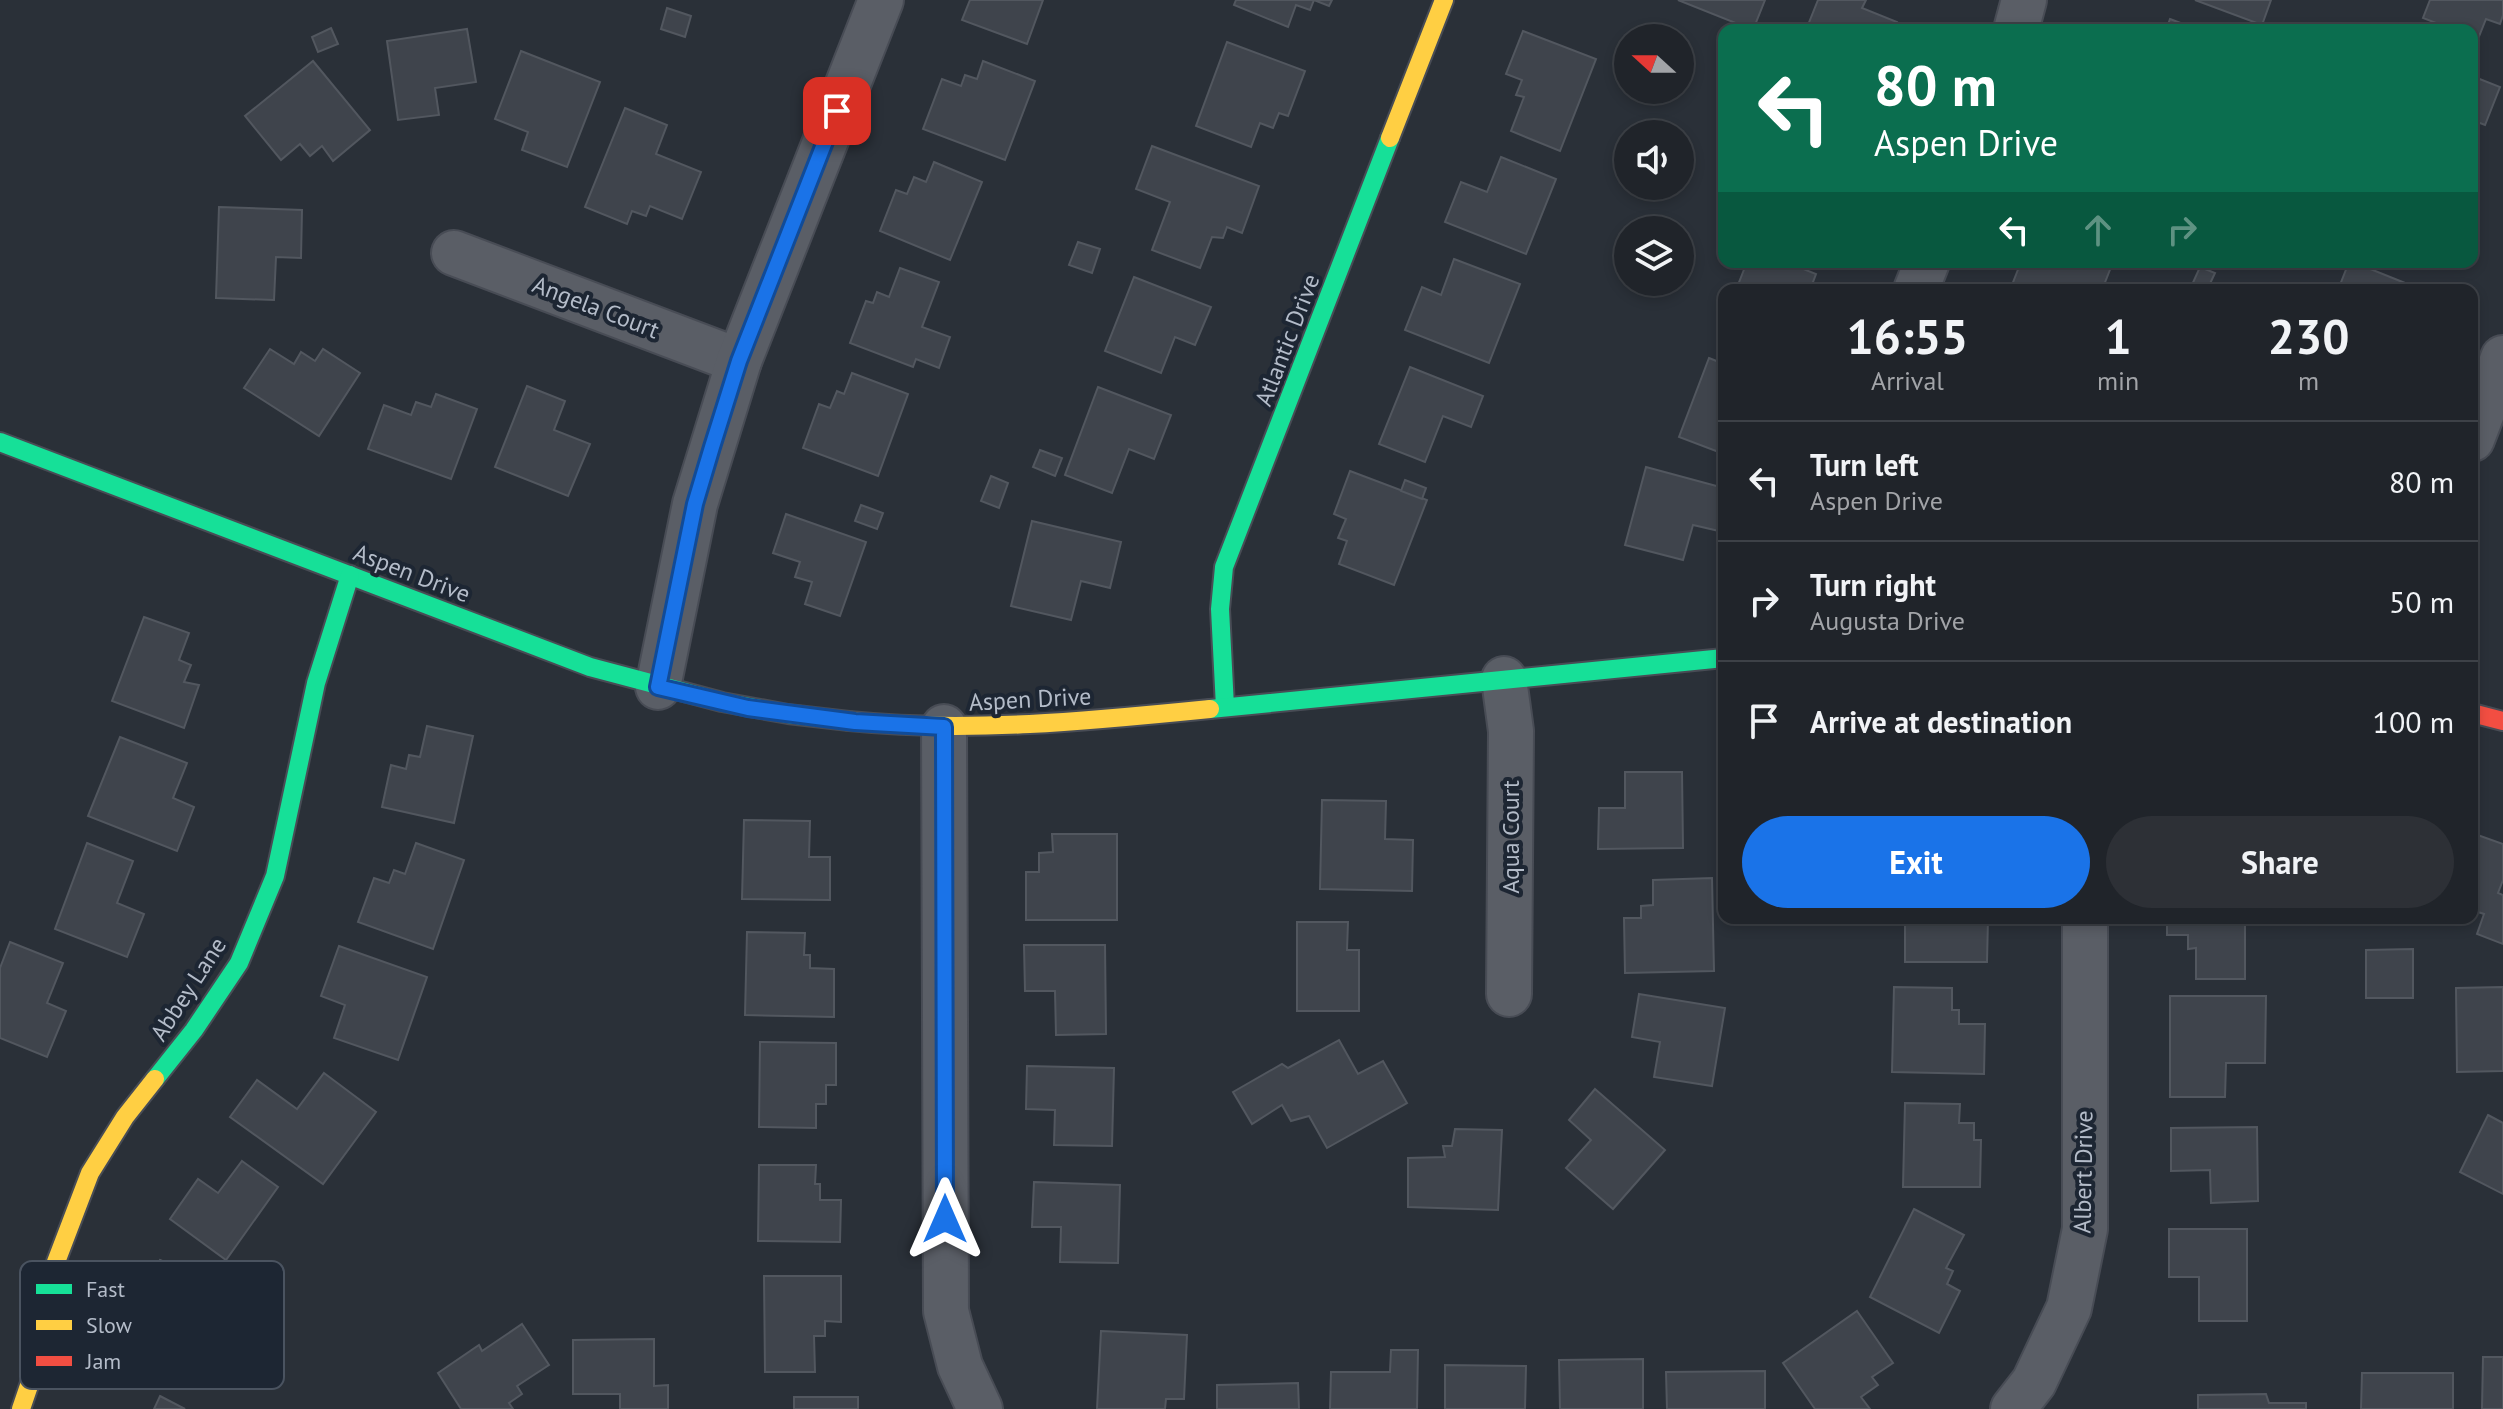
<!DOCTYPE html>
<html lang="en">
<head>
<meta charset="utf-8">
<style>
	body { margin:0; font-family:"PT Sans",sans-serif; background:#2d3036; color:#f1f3f6; height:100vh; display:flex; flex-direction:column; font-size:30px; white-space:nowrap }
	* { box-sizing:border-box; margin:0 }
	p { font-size:26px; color:#a2a4a8 }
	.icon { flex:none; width:44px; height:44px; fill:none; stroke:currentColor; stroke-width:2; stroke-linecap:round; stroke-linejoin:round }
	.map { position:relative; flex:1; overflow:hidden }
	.drawer { position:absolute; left:1718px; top:284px; width:760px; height:640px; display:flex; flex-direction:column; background:#20242a; border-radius:16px; box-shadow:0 4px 12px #0003,0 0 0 2px #3d4147 }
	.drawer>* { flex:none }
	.guide { position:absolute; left:1718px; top:24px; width:760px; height:244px; border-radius:16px; box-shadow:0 4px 12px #0003,0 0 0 2px #3d4147; background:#0b6e4f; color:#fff; overflow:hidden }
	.needle { width:52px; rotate:291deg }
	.fabs { position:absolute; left:1614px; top:24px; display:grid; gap:16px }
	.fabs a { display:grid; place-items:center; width:80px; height:80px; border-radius:50%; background:#20242a; box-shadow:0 4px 12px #0003,0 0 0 2px #3d4147; font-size:40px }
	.pin { position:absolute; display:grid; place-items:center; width:68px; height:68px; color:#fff; margin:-34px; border-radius:16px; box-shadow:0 4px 12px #0006 }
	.me { position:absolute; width:88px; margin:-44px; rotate:0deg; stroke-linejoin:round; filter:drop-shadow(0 0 6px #0008) }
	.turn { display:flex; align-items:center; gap:28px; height:168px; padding:0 24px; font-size:36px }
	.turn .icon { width:104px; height:104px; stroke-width:2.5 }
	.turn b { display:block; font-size:56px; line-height:68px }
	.lanes { display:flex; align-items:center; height:76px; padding:0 24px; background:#0003; justify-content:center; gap:40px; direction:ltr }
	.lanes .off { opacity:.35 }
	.eta { display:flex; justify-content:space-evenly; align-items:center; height:136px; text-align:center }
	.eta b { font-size:48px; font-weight:700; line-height:56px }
	.primary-button { display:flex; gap:16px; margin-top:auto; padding:16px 24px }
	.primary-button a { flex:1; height:92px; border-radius:48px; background:#1a73e8; color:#fff; font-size:32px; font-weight:700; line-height:92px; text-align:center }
	.primary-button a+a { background:#2d3036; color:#f1f3f6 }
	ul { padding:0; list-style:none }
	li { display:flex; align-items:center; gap:24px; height:120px; padding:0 24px; border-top:2px solid #3d4147 }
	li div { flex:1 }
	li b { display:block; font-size:30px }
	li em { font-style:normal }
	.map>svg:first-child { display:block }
</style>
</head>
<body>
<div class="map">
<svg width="2503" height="1409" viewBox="0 0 2503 1409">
	<rect width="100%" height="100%" fill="#2a3038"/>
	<g fill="#3f444c" stroke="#52575f" stroke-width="2">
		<path d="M970,0H1043L1027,44L962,20Z"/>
		<path d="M1236,0H1332L1329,6L1314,0L1310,10L1296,5L1288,27L1234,5Z"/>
		<path d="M1678,0H1765L1753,30Z"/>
		<path d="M1818,0H1866L1862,8L1897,22L1894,30H1806Z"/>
		<path d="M2195,0H2271L2262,25Z"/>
		<path d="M2430,0H2503V15L2500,24L2486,19L2478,39L2472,37V30H2454L2423,18Z"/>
		<path d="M667,8L691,16L685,37L661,29Z"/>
		<path d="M2170,19L2199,30H2166Z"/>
		<path d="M331,28L338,44L318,52L312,37Z"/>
		<path d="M467,29L476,82L435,88L439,115L398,120L387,41Z"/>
		<path d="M1523,31L1596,59L1560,151L1511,131L1524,97L1516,95L1522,80L1506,74Z"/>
		<path d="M1227,42L1305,71L1288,116L1279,113L1273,128L1260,123L1251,147L1196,126Z"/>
		<path d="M521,51L600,82L567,167L522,150L528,132L495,119Z"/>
		<path d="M313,61L370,130L333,161L322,146L310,156L300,144L281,160L245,116Z"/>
		<path d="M983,61L1035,81L1005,160L923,129L942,79L961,86L965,75L977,79Z"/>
		<path d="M2472,76L2500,87L2485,125L2472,120Z"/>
		<path d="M625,108L667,125L656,154L701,172L682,219L650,206L646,216L632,211L627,224L585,207Z"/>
		<path d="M1152,146L1259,186L1242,233L1227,227L1223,238L1212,237L1200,268L1152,250L1170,202L1136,189Z"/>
		<path d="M1501,157L1556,179L1526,254L1445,222L1461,182L1487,192Z"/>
		<path d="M934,162L982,182L950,260L880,231L896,190L907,194L914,177L926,182Z"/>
		<path d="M219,207L302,210L301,258L276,257L274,300L216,298Z"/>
		<path d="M1078,242L1100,249L1092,273L1069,265Z"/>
		<path d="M1454,259L1520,284L1489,363L1405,330L1422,287L1441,295Z"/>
		<path d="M1747,262H1786L1816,274L1810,290H1736Z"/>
		<path d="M2021,262H2041L2048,264L2049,262H2113L2102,290H2010Z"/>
		<path d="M2349,262H2353L2420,289L2338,290Z"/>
		<path d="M2200,267L2215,273L2207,290L2191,287Z"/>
		<path d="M900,268L939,282L922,327L950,337L939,368L916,359L913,367L850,343L866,301L873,303L877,292L889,297Z"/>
		<path d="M1134,277L1211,307L1195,345L1175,337L1161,373L1105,351Z"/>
		<path d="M270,349L294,364L301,352L315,361L323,349L360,373L319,436L244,388Z"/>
		<path d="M1709,358L1724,364V454L1679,437Z"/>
		<path d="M1410,367L1483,396L1471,427L1443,416L1425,462L1379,444Z"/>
		<path d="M852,373L908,394L878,476L803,448L819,404L830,408L837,391L844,394Z"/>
		<path d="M527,386L565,401L554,430L590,444L568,496L495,467Z"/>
		<path d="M1098,387L1171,415L1154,459L1129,449L1112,493L1065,475Z"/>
		<path d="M436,394L477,409L451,479L368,449L384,405L411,415L416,402L431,407Z"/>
		<path d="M1040,450L1062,458L1055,476L1033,467Z"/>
		<path d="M1646,467L1724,488V512L1719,531L1693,525L1683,560L1625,545Z"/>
		<path d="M1350,471L1427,500L1394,585L1339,564L1347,541L1338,538L1346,519L1334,514Z"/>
		<path d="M991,476L1008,483L999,508L981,501Z"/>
		<path d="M1405,480L1426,488L1422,499L1401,491Z"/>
		<path d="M861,505L883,513L877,529L855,521Z"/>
		<path d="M786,514L866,542L840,616L805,604L812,582L795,577L800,562L773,553Z"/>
		<path d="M1032,521L1121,542L1110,588L1081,581L1071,620L1011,606Z"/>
		<path d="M144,617L189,633L179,660L191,665L184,682L199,685L184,728L112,701Z"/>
		<path d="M427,726L473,736L454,823L382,807L391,765L406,769L409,755L420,757Z"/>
		<path d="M120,737L187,763L173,798L194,807L177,851L88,816Z"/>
		<path d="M1625,772H1682L1683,848L1598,849L1599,808H1625Z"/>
		<path d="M1322,800L1386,801L1385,839L1413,840L1412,891L1320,889Z"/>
		<path d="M744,820L810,821L809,857H830V900L742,899Z"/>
		<path d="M2472,833L2503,844V880L2498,893L2503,895V944L2477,934L2484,914L2472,910Z"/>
		<path d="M1052,834H1117V920H1026V872H1039V853L1053,852Z"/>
		<path d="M87,843L133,861L117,903L144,914L127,957L55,929Z"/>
		<path d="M416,843L464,860L433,949L358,922L374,878L389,883L394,870L405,874Z"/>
		<path d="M1712,878L1714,971L1625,973L1624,918H1641V906L1653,905V880Z"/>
		<path d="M1905,918H1988L1987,962H1905Z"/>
		<path d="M2167,918H2245V979H2196V948L2188,949V935H2167Z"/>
		<path d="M1297,922H1348L1347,950H1359V1011H1297Z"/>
		<path d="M747,932L805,933L804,955H810V968L834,969V1017L745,1015Z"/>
		<path d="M10,942L63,963L47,1003L66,1011L47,1057L0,1038V968Z"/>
		<path d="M1024,945H1105L1106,1034L1056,1035L1055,991H1025Z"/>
		<path d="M339,946L427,977L398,1060L334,1038L345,1005L321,996Z"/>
		<path d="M2413,949V998H2366V950Z"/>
		<path d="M1894,987L1952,988V1010H1959V1024H1985L1984,1074L1892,1072Z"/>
		<path d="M2503,987V1071L2457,1072L2456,988Z"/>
		<path d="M1639,994L1725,1008L1712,1086L1654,1077L1660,1042L1632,1037Z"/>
		<path d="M2170,996H2266L2265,1063H2226L2225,1097H2170Z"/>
		<path d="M1339,1040L1358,1074L1383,1061L1407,1103L1327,1148L1309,1116L1291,1121L1282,1105L1252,1124L1233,1092L1282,1064L1288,1068Z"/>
		<path d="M760,1042L836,1043V1085H826V1104H816V1128L759,1127Z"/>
		<path d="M1027,1066L1114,1068L1112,1146L1054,1145L1055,1110L1026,1109Z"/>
		<path d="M324,1073L376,1112L323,1184L230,1117L257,1080L297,1109Z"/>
		<path d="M1595,1089L1665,1150L1613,1209L1566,1168L1591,1140L1569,1120Z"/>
		<path d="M1905,1103L1960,1104L1959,1123H1974V1140H1981L1980,1187H1903Z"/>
		<path d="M2488,1115L2503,1123V1194L2460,1172Z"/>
		<path d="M2257,1127L2258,1201L2211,1203L2210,1170L2171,1171V1128Z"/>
		<path d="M1455,1129L1502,1130L1498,1210L1408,1207V1158L1445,1157L1443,1146H1452Z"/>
		<path d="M242,1161L278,1187L226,1260L170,1219L198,1179L218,1193Z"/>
		<path d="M759,1165H816L815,1184H820V1200H841L840,1242L758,1241Z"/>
		<path d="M1034,1182L1120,1185L1118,1263L1060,1262L1061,1227H1032Z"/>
		<path d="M1914,1209L1964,1235L1946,1268L1953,1271L1947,1284L1960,1291L1939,1333L1870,1297Z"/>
		<path d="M2169,1229H2247V1321H2199V1277H2169Z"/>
		<path d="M160,1260L244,1296L208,1376L154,1352L169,1315L141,1303Z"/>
		<path d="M764,1276H841V1322L825,1321V1336H814L815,1372H765Z"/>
		<path d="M1857,1311L1893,1363L1872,1377L1878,1385L1861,1397L1870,1409H1815L1783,1363Z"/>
		<path d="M522,1324L549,1365L517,1386L522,1394L509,1403L513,1409H461L438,1373L479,1345L482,1351Z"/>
		<path d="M1101,1331L1187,1335L1184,1399H1166L1165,1409H1097Z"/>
		<path d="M654,1339V1386L668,1385V1409H620V1394H573V1340Z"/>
		<path d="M1391,1350H1418L1417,1409H1330L1331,1372H1390Z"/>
		<path d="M2483,1357H2503V1409H2482Z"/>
		<path d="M1643,1359V1409H1560L1559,1360Z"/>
		<path d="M1445,1365L1526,1366L1525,1409H1445Z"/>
		<path d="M1765,1371V1409H1667L1666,1372Z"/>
		<path d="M2362,1373H2453V1409H2361Z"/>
		<path d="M1298,1383L1299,1409H1217V1385Z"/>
		<path d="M2266,1394L2269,1403H2306V1409H2198V1395Z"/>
		<path d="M160,1396L185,1409H154Z"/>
		<rect x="794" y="1397" width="64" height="12"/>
	</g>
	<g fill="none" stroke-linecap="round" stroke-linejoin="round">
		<defs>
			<g id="street">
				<path d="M2016,30L2024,0"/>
				<path d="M454,253L739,361"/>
				<path d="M1916,290L1927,262"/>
				<path d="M2472,439L2503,358"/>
				<path d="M1504,679L1511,731L1509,994"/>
				<path d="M658,687L695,504L739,361L881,0"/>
				<path d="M944,727L946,1311L960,1366L980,1409"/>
				<path d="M2013,1409L2034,1382L2069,1308L2085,1229V918"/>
			</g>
			<g id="fast">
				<path d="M0,442L590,667L722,702L788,714L849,721"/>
				<path d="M1225,707L1220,609L1224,567L1390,138"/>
				<path d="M1210,709L1724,658"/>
				<path d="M155,1079L194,1030L239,963L275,876L316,683L350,575"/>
			</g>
			<g id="slow">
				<path d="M1390,138L1444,0"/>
				<path d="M849,721C969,733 1090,721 1210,709"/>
				<path d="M21,1409L35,1368L56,1262L90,1173L125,1117L155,1079"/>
			</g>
			<path id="jam" d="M2472,713L2503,721"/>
		</defs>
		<use href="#street" stroke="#484c55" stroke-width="48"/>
		<use href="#fast" stroke="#484c55" stroke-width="22"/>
		<use href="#slow" stroke="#484c55" stroke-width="22"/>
		<use href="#jam" stroke="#484c55" stroke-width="22"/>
		<use href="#street" stroke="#5a5e66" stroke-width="44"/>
		<use href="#fast" stroke="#16e098" stroke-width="18"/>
		<use href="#slow" stroke="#ffcf43" stroke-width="18"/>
		<use href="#jam" stroke="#f24e42" stroke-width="18"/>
	</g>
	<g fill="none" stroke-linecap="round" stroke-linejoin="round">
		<defs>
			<path id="route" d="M837,111L739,361L712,447L695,504L658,687L748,708L855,722L944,727L945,1219"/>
		</defs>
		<use href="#route" stroke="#114b97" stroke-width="20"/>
		<use href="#route" stroke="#1a73e8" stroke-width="14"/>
	</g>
	<g text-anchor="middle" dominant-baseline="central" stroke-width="8" stroke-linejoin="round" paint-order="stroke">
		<g font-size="24" fill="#b4bcc9" stroke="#1d2633">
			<text transform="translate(596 307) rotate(21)">Angela Court</text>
			<text transform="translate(1287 340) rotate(-69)">Atlantic Drive</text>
			<text transform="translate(412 573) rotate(21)">Aspen Drive</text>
			<text transform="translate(1030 699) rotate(-3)">Aspen Drive</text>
			<text transform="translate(1510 837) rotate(-90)">Aqua Court</text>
			<text transform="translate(188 989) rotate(-57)">Abbey Lane</text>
			<text transform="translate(2083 1172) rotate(-89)">Albert Drive</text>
		</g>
	</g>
	<rect x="20" y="1261" width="264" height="128" rx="12" fill="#1d2633" stroke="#4a5360" stroke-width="2"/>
	<rect x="36" y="1284" width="36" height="10" fill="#16e098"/>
	<rect x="36" y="1320" width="36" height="10" fill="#ffcf43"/>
	<rect x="36" y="1356" width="36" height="10" fill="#f24e42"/>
	<g font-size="22" fill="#b4bcc9">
		<text x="86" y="1297">Fast</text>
		<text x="86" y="1333">Slow</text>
		<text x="86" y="1369">Jam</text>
	</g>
</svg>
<div class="fabs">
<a><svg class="needle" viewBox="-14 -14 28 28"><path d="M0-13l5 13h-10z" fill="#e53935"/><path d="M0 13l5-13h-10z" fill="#a2a4a8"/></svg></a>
<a><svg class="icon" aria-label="sound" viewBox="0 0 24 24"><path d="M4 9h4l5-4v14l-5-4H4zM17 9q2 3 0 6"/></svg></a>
<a><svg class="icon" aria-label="layers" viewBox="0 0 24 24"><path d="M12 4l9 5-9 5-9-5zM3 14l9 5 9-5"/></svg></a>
</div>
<div class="pin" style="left:837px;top:111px;background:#d93025"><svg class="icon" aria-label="arrive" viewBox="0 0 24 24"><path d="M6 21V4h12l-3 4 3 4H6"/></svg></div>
<svg class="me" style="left:945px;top:1219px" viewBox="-20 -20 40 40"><path d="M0-17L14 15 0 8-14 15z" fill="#1a73e8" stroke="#fff" stroke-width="4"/></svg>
<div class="guide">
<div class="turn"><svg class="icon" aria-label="left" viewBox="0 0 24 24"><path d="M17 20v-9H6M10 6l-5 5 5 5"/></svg><div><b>80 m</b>Aspen Drive</div></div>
<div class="lanes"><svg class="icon" aria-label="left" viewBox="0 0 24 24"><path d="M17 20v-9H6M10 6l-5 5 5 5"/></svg><svg class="icon off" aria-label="ahead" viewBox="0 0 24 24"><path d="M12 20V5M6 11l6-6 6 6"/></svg><svg class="icon off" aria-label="right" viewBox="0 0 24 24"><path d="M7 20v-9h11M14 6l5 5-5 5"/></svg></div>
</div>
<section class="drawer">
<div class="eta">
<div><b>16:55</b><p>Arrival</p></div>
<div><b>1</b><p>min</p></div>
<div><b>230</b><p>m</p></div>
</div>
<ul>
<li><svg class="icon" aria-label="left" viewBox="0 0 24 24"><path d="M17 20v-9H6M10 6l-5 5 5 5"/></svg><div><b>Turn left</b><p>Aspen Drive</p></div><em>80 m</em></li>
<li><svg class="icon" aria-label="right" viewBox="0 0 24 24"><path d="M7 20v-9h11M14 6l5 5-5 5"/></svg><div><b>Turn right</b><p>Augusta Drive</p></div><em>50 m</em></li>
<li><svg class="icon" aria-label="arrive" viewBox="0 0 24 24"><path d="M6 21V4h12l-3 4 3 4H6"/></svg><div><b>Arrive at destination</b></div><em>100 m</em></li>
</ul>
<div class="primary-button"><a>Exit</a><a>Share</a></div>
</section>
</div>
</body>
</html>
